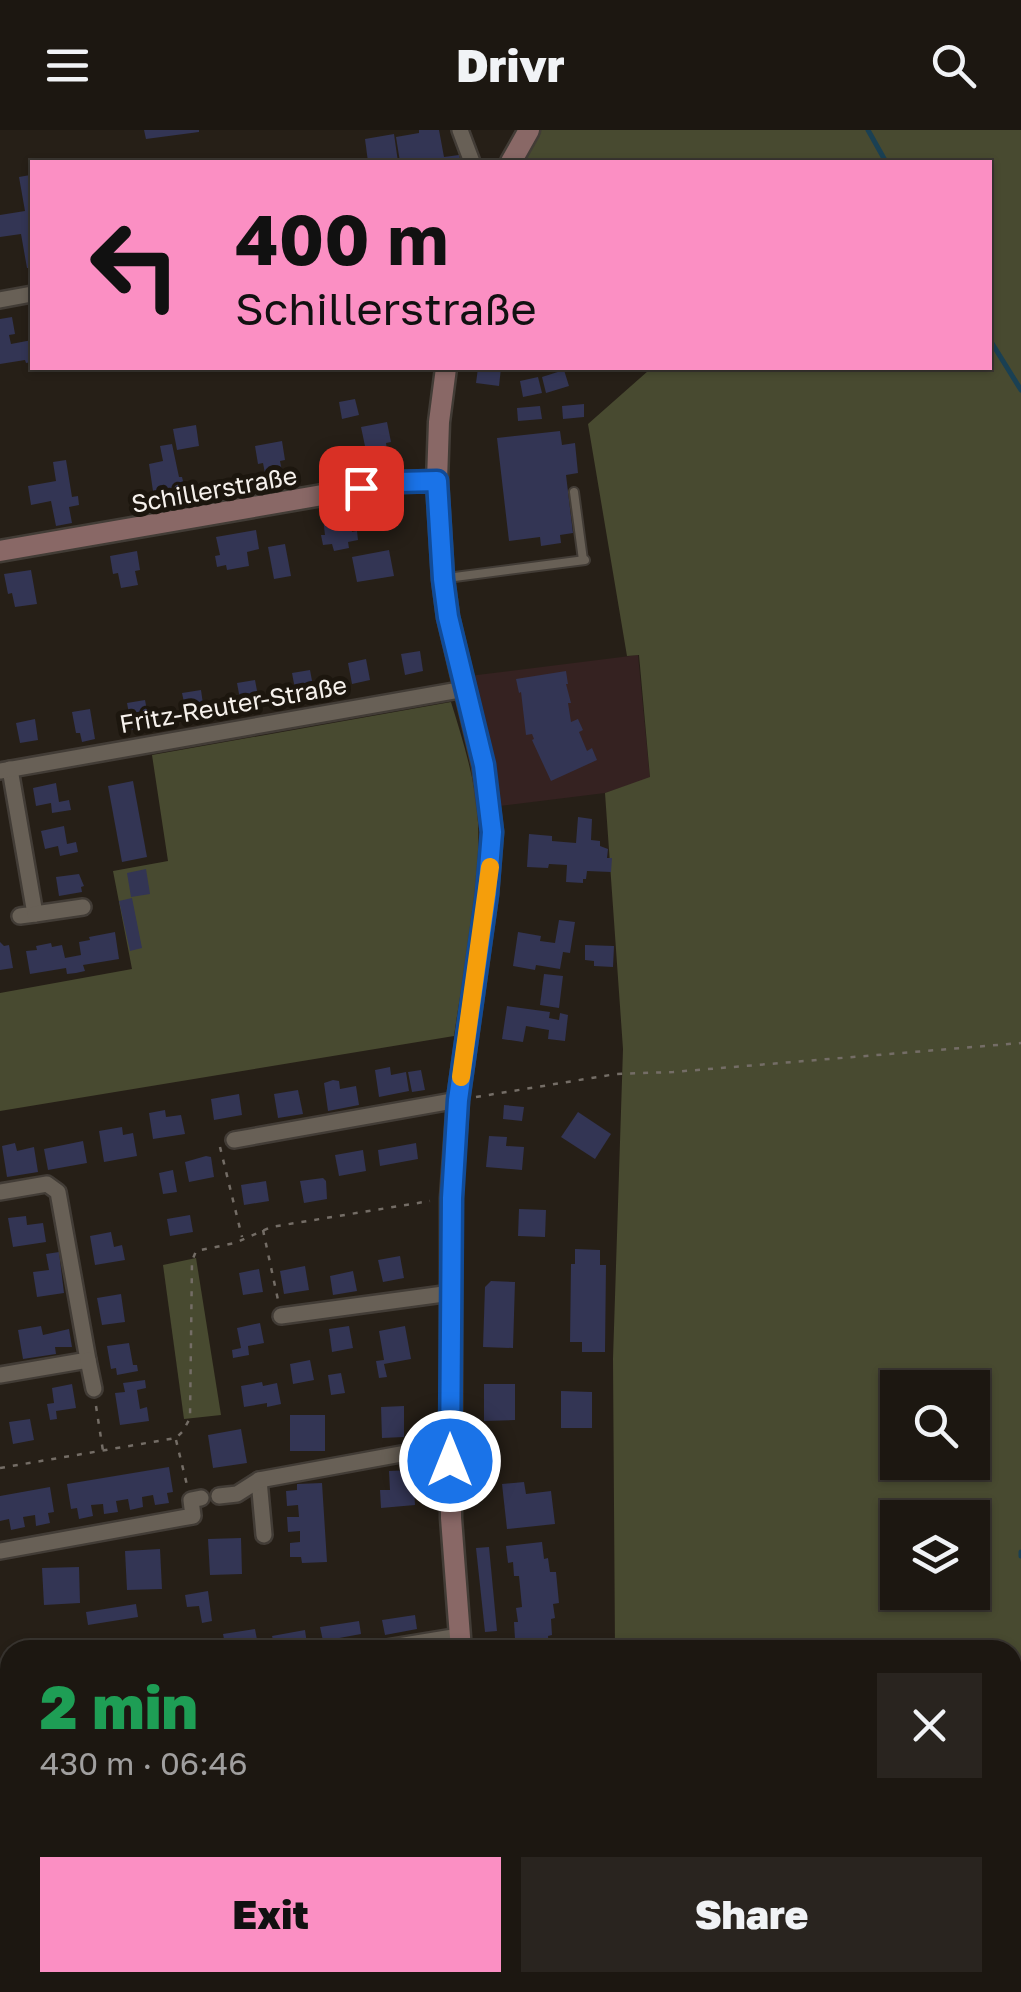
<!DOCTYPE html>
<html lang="en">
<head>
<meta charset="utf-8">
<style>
	body { margin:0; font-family:"Golos Text",sans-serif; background:#29241f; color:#f1f3f6; height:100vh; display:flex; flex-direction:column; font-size:38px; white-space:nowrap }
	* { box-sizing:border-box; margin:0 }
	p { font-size:32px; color:#a09f9f }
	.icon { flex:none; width:55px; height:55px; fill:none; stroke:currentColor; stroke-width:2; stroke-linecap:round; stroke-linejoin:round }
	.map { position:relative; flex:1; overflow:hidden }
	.details { position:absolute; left:0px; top:1510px; width:1022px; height:352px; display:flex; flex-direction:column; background:#1c1711; border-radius:30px 30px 0 0; box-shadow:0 2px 8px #0004,0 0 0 2px #3a3631 }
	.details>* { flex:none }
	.top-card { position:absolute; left:30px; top:30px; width:962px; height:210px; border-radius:0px; box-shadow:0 2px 8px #0004,0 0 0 2px #3a3631; background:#fb8fc3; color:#111; overflow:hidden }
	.tools { position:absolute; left:880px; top:1240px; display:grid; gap:20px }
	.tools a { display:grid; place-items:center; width:110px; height:110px; border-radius:0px; background:#1c1711; box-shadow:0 2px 8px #0004,0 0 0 2px #3a3631; font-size:50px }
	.pin { position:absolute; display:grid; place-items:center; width:85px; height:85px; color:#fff; margin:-42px; border-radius:20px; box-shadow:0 5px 15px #0006 }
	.me { position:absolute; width:110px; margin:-55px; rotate:0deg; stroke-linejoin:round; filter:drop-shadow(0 0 8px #0008) }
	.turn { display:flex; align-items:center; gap:35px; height:210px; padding:0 40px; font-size:45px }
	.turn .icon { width:130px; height:130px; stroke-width:2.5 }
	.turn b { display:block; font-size:70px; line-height:85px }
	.round { display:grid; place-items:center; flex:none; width:105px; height:105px; border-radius:0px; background:#29241f }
	.headline { display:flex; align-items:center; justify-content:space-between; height:170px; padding:0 40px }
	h1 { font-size:60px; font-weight:800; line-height:75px; color:#1e9e55 }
	.action { display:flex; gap:20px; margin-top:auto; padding:20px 40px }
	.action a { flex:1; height:115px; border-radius:0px; background:#fb8fc3; color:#111; font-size:40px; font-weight:800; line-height:115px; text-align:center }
	.action a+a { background:#29241f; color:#f1f3f6 }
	header { display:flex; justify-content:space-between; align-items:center; height:130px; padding:0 40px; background:#1c1711; font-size:45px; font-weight:800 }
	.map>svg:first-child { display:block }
</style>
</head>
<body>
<header><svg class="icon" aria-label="menu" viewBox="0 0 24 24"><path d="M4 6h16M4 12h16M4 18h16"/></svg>Drivr<svg class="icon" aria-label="search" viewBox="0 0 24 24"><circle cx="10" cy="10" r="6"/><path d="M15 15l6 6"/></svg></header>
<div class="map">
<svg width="1021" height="1862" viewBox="0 0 1021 1862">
	<rect width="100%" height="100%" fill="#261f17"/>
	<path fill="#352221" d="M638,525L650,648L605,663L499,676L494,644L469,546Z"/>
	<g fill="#484a30" fill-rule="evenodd">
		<path d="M540,0H1021V1862H623V1852H1012V1520H615L613,1229L623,919L605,663L650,647L639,525L627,526L588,294L648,241L647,238H990V32H523ZM898,1258H972V1332H898ZM898,1388H972V1462H898Z"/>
		<path d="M451,572C463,611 476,651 478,692C481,763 464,836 454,906L0,981V863L132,839L113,741L168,731L152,625Z"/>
		<path d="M196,1128L221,1285L184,1289L163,1135Z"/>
	</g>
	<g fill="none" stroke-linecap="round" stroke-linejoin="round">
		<g stroke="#1a4053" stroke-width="5">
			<path d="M868,0L886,32"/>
			<path d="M990,210L1021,260"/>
			<path d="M1021,1422V1426"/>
			<path d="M1012,1602H1016"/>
		</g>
	</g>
	<g fill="#333554">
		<path d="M144,0H199V2L146,9Z"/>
		<path d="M419,0H439L444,27L459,25L461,32H400L396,7L419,3Z"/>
		<path d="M394,4L398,32H368L365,9Z"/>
		<path d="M30,45L32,59V138H27L21,104L0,107V85L25,81L19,47Z"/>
		<path d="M12,187L15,204L9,205L11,214L32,210V232L26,233L25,230L0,234V189Z"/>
		<path d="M478,238H501L499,256L476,253Z"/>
		<path d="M564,240L569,256L546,263L542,247Z"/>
		<path d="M538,247L542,263L523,267L520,251Z"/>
		<path d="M355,269L359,285L342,289L339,272Z"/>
		<path d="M584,274V287L563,289L562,276Z"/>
		<path d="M540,276L542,289L518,291L517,278Z"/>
		<path d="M387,292L391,312L386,313L390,338L374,340L369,316H365L361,297Z"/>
		<path d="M196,295L199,316L177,320L173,299Z"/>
		<path d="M560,301L562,315L575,313L578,343L566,345L573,403L560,405L561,413L541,416L540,407L509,411L497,308Z"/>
		<path d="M282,311L285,330L280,331L285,356L268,359L263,333L258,334L255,316Z"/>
		<path d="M172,314L179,347H182L184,355L175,357L178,374L162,376L159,359L153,361L149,334L163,331L160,316Z"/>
		<path d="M66,330L72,367L78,366L79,375L69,377L72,393L56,396L51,371L31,375L28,356L56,351L53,332Z"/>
		<path d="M349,384L352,402L357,401L358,410L348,412L349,418L334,421L332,414L323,415L321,405H325L323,388Z"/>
		<path d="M256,400L259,419L247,422L249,436L227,440L226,435L217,437L215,426L220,425L216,407Z"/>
		<path d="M285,414L291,446L274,449L268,417Z"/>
		<path d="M389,420L394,446L357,452L352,427Z"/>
		<path d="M137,421L140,440L135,441L138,455L121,458L118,443L113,444L110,426Z"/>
		<path d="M31,440L37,474L15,477L12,463L8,464L4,444Z"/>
		<path d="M420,521L423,541L405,545L401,524Z"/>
		<path d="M366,529L370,550L352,554L348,533Z"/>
		<path d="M310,540L314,561L296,564L292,543Z"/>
		<path d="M566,541L568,554H566L571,573H568L571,592L578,589L583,600L579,602L587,621L592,618L597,630L551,651L532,610L534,609L532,604L526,605L521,562L519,563L516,549Z"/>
		<path d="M255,550L259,571L241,574L237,553Z"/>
		<path d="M201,560L205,588L188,591L182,563Z"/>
		<path d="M145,570L150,597L132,600L127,573Z"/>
		<path d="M90,579L95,609L82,612L80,603H76L72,582Z"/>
		<path d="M35,589L38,610L20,613L16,593Z"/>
		<path d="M133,651L147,727L122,732L108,656Z"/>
		<path d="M56,653L59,672L69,670L71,680L52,683L51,673L36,676L33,658Z"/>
		<path d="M578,687L592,689L591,710L600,711V716L608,719L607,728H612L611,742L587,741L586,749H583V753L566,752L567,735L549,734L548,738L527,737L529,704L552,706V711L576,713Z"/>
		<path d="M64,696L67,714L76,712L78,722L60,726L58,716L45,719L41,701Z"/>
		<path d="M146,739L150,764L131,767L127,743Z"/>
		<path d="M79,744L84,756L81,757L82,762L59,766L56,747Z"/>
		<path d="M132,768L142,818L130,821L119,771Z"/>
		<path d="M559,790L575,792L570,823L563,822L560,839L536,835L535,840L513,836L518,802L541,806L540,811L555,813Z"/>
		<path d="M115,802L119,829L83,835L85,841L76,843L67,844L66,838L30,844L26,821L37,820L36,816L51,813L52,817L62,815L65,828L81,825L79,812L90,810L89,807Z"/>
		<path d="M0,812L4,816L9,815L13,838L0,840Z"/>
		<path d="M585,815L614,816L613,837L594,836V831L585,830Z"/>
		<path d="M544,844L563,846L559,878L540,875Z"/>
		<path d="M507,876L550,882L549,888L559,890L560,883L568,885L565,911L548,909L549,900L526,896L523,912L502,909Z"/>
		<path d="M390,937L391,945L406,942L409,961L379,967L375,940Z"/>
		<path d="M421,940L425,960L412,962L408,942Z"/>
		<path d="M333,950L339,951L340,959L356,956L359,975L328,981L324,953Z"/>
		<path d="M298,960L303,984L278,988L274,964Z"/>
		<path d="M239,964L242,985L214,990L211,969Z"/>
		<path d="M504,975L524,977L522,991L503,989Z"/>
		<path d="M165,980L166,987L181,985L185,1004L153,1009L149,983Z"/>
		<path d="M578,982L611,1004L595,1029L561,1007Z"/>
		<path d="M122,997L123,1005L133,1003L137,1026L104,1032L99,1001Z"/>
		<path d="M489,1006L507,1007L506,1016L524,1017L522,1040L486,1037Z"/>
		<path d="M83,1011L87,1033L48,1040L44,1019Z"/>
		<path d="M15,1013L17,1021L34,1017L38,1042L7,1047L2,1016Z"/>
		<path d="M416,1013L418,1029L380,1036L378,1020Z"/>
		<path d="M363,1020L366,1041L339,1046L335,1025Z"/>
		<path d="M206,1026L211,1027L214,1047L189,1052L185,1032Z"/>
		<path d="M173,1040L177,1062L163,1064L159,1043Z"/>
		<path d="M323,1048L326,1051L327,1069L304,1073L300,1051Z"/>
		<path d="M266,1051L269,1071L244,1075L241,1055Z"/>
		<path d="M519,1079L546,1080L545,1107L518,1106Z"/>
		<path d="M190,1085L193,1102L170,1106L167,1089Z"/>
		<path d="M26,1086L27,1095L43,1093L46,1112L13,1117L8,1088Z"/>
		<path d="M111,1102L114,1117L122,1115L125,1130L95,1135L90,1106Z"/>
		<path d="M575,1119L600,1120V1135H606L605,1222H582V1212H570L571,1134H575Z"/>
		<path d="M59,1122L64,1163L37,1167L33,1142L49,1140L46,1124Z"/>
		<path d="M400,1126L404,1148L383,1152L378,1130Z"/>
		<path d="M305,1136L309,1160L284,1164L280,1141Z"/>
		<path d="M259,1139L263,1162L243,1165L239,1143Z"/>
		<path d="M353,1141L357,1161L333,1165L330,1146Z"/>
		<path d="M491,1151L515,1152L513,1218L483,1217L485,1157Z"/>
		<path d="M121,1164L125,1192L102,1195L97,1168Z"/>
		<path d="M260,1193L264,1213L248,1216L249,1225L233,1228L232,1220L241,1218L237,1198Z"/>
		<path d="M41,1196L43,1205L69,1199L72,1217H55L56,1224L23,1229L18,1200Z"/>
		<path d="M349,1196L353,1218L332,1222L329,1199Z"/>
		<path d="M405,1196L411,1229L384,1234L387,1247L379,1248L376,1231L384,1230L379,1201Z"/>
		<path d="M129,1213L133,1235H137L138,1241L117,1245L116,1238L111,1239L107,1216Z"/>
		<path d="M310,1230L314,1250L293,1254L290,1234Z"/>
		<path d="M341,1243L345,1263L331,1265L328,1245Z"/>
		<path d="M145,1250L146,1258L137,1260L140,1279L147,1277L149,1291L120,1295L115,1263L125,1262L123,1253Z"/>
		<path d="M262,1252L263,1256L277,1253L281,1274L267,1277V1273L244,1277L241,1256Z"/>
		<path d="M72,1254L76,1278L56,1281L57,1289L50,1290L47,1274L54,1273L52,1258Z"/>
		<path d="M484,1254H515V1290L484,1291Z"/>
		<path d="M561,1261L592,1262V1298H561Z"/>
		<path d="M404,1276V1307L382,1308L381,1277Z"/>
		<rect x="290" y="1285" width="35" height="36"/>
		<path d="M30,1289L34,1310L13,1314L9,1292Z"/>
		<path d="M241,1299L247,1333L213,1338L208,1305Z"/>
		<path d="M473,1333H487L488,1353H473Z"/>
		<path d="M169,1337L173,1362L167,1363L169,1373L155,1375L153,1365L142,1367L143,1377L130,1380L128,1369L116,1371L118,1382L104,1384L103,1374L91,1375L93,1386L79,1389L77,1378L71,1379L67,1354Z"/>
		<path d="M413,1340L415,1375L381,1378L380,1360H390L389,1341Z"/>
		<path d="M524,1352L526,1364L551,1361L555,1394L507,1399L502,1354Z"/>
		<path d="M322,1353L327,1432L302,1433L301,1427H290V1413L300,1412V1401L288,1402L287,1387H299L298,1375L287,1376L286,1361L297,1360V1354Z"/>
		<path d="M50,1357L54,1382L48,1383L50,1393L36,1396L35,1385L23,1387L25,1397L11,1400L9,1389L0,1391V1366Z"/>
		<path d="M241,1408L242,1444L210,1445L208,1409Z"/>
		<path d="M542,1412L544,1429L548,1428L550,1442H556L559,1473L553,1474L555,1488L551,1489L552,1505L548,1506L549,1520H513L512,1509H515L514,1492H518L516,1478L522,1477L519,1446H514L513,1432L508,1433L506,1416Z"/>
		<path d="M489,1417L497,1501L485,1502L476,1418Z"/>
		<path d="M160,1419L162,1459L127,1460L125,1421Z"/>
		<path d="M79,1437L80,1473L44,1475L42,1438Z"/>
		<path d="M208,1461L212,1491L202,1493L199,1476L187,1477L185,1465Z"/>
		<path d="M136,1474L138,1487L88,1495L86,1482Z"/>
		<path d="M415,1485L417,1499L385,1505L382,1490Z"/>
		<path d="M359,1491L361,1504L323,1511L320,1497Z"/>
		<path d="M255,1499L259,1520H226L223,1504Z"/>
		<path d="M305,1500L307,1514L275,1519L272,1506Z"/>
		<path d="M207,1508L209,1520H175L174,1513Z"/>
		<path d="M10,1601V1638L2,1639L0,1603Z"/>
		<path d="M386,1852L417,1853L418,1862H387Z"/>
		<rect x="567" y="1852" width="28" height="10"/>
	</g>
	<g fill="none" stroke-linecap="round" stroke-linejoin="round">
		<defs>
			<g id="lane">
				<path d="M574,362L583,430"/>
				<path d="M447,448L585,430"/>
			</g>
			<g id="street">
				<path d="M460,0L472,32"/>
				<path d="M0,170L32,164"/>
				<path d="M10,639L35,784L20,786"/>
				<path d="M0,641L465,559"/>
				<path d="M35,784L83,777"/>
				<path d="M234,1010L458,970"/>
				<path d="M0,1062L47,1054L58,1062L88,1230L0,1245"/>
				<path d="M281,1186L451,1163"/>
				<path d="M88,1230L94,1259"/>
				<path d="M259,1350L264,1405"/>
				<path d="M219,1366L237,1364L259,1350L450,1315"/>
				<path d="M0,1421L193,1386L191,1370L201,1368"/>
				<path d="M374,1520L459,1506"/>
				<path d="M0,1582L10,1581"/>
				<path d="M211,1857L236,1852"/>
			</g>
			<g id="secondary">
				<path d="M511,32L529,0"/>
				<path d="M446,238L439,292L437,351L443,449L448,487L483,635L492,702L487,764L458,970L451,1068V1388L461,1520"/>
				<path d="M0,421L397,352L437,351"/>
				<path d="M485,1862V1852"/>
			</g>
		</defs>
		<use href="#lane" stroke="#423c36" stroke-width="12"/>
		<use href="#street" stroke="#423c36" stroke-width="20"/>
		<use href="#secondary" stroke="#423c36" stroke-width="25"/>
		<g stroke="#746d66" stroke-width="2.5" stroke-dasharray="5 8" stroke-linecap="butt">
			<path d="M476,967L616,944L673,942L1021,913"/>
			<path d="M220,1017L242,1107"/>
			<path d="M263,1100L278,1170"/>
			<path d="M96,1276L103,1321"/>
			<path d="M176,1310L187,1355"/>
			<path d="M0,1338L176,1308L183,1301L190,1288L192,1131L196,1121L235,1113L271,1097L430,1071"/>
		</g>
		<use href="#lane" stroke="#686056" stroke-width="8"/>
		<use href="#street" stroke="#686056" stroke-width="15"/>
		<use href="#secondary" stroke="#896866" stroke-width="20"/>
	</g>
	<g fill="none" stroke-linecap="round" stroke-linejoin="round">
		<defs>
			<path id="route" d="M361,358L398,352L437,351L443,449L448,487L484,635L492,702L487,764L458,970L452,1068L450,1331"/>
		</defs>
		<use href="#route" stroke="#114b97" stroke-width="25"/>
		<use href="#route" stroke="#1a73e8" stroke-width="18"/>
		<path stroke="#f59e0b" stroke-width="18" d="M461,947L490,737"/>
	</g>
	<g text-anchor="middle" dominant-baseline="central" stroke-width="10" stroke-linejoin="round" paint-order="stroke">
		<g font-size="25" fill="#f6f1ec" stroke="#1c160e">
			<text transform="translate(214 359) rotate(-10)">Schillerstraße</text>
			<text transform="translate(233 574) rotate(-10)">Fritz-Reuter-Straße</text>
		</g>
	</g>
</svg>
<div class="tools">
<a><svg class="icon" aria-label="search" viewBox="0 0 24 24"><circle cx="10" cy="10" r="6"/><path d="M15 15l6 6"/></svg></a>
<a><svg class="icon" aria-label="layers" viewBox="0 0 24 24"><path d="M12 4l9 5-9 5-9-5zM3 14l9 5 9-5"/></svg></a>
</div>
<div class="pin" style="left:361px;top:358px;background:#d93025"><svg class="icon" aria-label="arrive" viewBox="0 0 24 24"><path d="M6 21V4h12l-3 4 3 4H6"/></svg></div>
<svg class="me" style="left:450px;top:1331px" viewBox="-20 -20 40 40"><circle r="17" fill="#1a73e8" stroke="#fff" stroke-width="3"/><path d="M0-11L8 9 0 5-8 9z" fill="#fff"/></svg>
<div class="top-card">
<div class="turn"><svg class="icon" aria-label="left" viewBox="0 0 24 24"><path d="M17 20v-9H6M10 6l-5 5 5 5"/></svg><div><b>400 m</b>Schillerstraße</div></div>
</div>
<section class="details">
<div class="headline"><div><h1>2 min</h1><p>430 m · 06:46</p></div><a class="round"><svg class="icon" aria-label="close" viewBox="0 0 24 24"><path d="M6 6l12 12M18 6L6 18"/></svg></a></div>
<div class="action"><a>Exit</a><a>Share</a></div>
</section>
</div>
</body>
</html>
